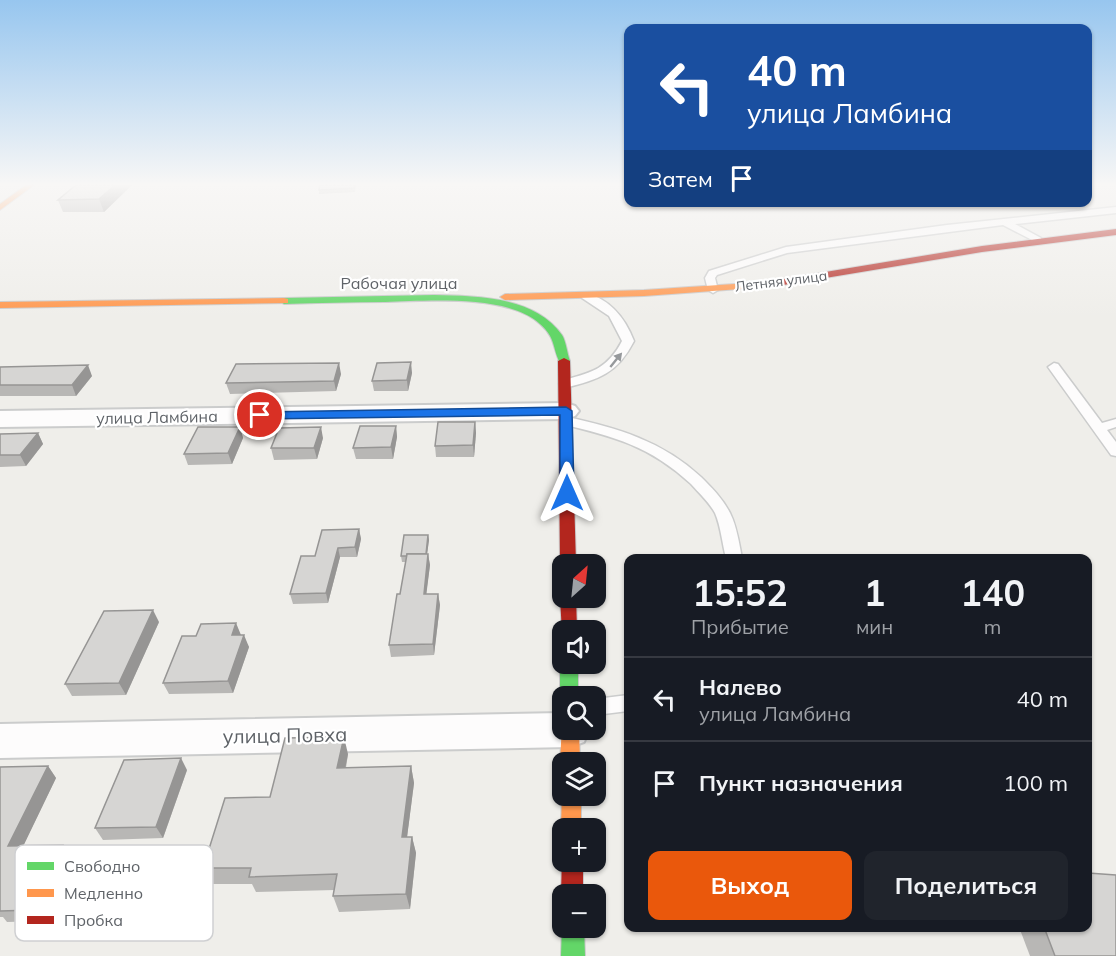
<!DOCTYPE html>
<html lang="ru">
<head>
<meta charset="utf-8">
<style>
	body { margin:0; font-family:Mulish,sans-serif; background:#20242c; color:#f1f3f6; height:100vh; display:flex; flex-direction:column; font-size:22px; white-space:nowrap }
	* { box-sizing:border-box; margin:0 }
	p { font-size:20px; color:#9ea1a6 }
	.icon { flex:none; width:33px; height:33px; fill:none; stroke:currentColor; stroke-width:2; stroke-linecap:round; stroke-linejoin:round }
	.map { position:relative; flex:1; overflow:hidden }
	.sheet { position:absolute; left:624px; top:554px; width:468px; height:378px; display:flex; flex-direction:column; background:#171b24; border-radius:12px; box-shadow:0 2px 4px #0004 }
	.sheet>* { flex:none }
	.top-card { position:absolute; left:624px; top:24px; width:468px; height:183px; border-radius:12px; box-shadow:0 2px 4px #0004; background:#1a4fa0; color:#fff; overflow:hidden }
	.needle { width:39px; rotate:27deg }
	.fabs { position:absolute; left:552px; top:554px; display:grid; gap:12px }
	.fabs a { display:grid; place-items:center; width:54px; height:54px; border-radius:12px; background:#171b24; box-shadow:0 2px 4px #0004; font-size:30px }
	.pin { position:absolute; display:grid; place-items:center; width:51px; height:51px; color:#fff; margin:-26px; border:3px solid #fff; border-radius:50%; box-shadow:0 2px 6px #0007 }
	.me { position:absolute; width:66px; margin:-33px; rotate:0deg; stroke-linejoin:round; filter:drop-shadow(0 0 4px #0008) }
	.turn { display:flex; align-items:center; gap:21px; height:126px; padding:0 24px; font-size:27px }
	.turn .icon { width:78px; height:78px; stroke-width:2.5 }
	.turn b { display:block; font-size:42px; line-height:51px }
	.then { display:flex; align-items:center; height:57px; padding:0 24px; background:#0003; gap:12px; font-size:22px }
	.eta { display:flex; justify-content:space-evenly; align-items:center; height:102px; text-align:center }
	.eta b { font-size:36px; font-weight:700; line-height:42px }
	.cta { display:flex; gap:12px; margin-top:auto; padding:12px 24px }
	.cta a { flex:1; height:69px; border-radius:12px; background:#ea580c; color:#fff; font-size:24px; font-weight:700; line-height:69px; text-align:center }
	.cta a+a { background:#20242c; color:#f1f3f6 }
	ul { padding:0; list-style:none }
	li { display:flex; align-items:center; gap:18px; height:84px; padding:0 24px; border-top:2px solid #363941 }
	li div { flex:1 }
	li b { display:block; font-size:22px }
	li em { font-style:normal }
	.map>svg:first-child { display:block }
</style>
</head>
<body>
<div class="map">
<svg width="1116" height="956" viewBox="0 0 1116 956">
	<rect width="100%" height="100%" fill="#efeeea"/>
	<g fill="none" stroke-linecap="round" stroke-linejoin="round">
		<defs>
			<g id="lane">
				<path d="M1116,207V213L1015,224L1041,238V242L1038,243L1003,225L787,253L717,275L715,278L718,290L713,293L708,290L705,278L709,271L786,247L947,225Z"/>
				<path d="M586,293C611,300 625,318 634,341C617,374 599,379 565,388L559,384L560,381C590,373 607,370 622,341L609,316L582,298L581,296Z"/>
				<path d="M1054,363L1058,364L1102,423L1116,419V427L1107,430L1116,442V456L1111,455L1048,367Z"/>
				<path d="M567,417C618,428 662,441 701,477C712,488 723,499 730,513C737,527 739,543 742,558H726C722,543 721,527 715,513C709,502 699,493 691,484C650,446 615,437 562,424L560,421Z"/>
				<path d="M628,695V711L596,715V699Z"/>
			</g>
			<g id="street">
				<path d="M566,403L575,406L579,411L575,416L566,419L0,427V411Z"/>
				<path d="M562,713V729H589L584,742L570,747L0,758V724Z"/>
			</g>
			<g id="fast">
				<path d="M434,295C477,296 534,296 562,335C566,341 567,353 570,361L564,364L560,363C552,347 556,338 540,324C508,294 426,301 385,302C351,302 318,303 284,304L279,301L284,298Z"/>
				<path d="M562,659V663H578V696H562V701L560,696V663Z"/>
				<path d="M562,925V927H584L585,956H561Z"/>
			</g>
			<g id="slow">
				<path d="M26,185H34L0,210V204Z"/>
				<path d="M765,282L770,285L768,287L644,296L505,300L500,297L505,294L644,290Z"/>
				<path d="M284,298L288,299V303L0,308V302Z"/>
				<path d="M562,725V729H579L580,762H562V767L560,762Z"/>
				<path d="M562,792V795H581V828H562V832L561,828Z"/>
			</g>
			<g id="jam">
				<path d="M1116,229V235L982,252L765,288L760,285L765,282L982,246Z"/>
				<path d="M564,358L570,361L576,564H562V568L560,564L558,361Z"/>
				<path d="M562,593V597H576L577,630H562V633L560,597Z"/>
				<path d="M562,858V861H583V894H562V898L561,894Z"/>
			</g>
		</defs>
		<use href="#lane" stroke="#cbcccc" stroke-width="3"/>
		<use href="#street" stroke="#cbcccc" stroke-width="4"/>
		<use href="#fast" stroke="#cacacb" stroke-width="2"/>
		<use href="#slow" stroke="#cacacb" stroke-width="2"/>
		<use href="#jam" stroke="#cacacb" stroke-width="2"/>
		<use href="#lane" fill="#fdfcfc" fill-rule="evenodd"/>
		<use href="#street" fill="#fdfcfc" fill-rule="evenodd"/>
		<use href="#fast" fill="#63d668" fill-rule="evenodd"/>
		<use href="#slow" fill="#ff974d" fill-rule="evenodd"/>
		<use href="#jam" fill="#b3261e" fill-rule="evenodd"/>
	</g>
	<g fill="#b8b7b5">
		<path d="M76,185H132L104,212H63L58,200Z"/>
		<path d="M356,185L355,192L319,194V190Z"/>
		<path d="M0,367L92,376L76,396H0Z"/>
		<path d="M412,373L408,391H374L372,381Z"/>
		<path d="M341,374L336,391L230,394L226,383Z"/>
		<path d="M475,422L476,433L474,457H436L435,446Z"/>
		<path d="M396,426L397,437L393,459H356L353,448Z"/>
		<path d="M240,427L243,438L232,464L188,465L184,454Z"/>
		<path d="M38,433L43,444L26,466L0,467V434Z"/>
		<path d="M323,438L317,459L274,460L271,448Z"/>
		<path d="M359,529L361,539L357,557H340L328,603L293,604L290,594L315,556Z"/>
		<path d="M428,535L429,540L427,554H428L430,565L426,594H438L440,605L434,655L391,657L389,645L400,594L406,562H402L401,556Z"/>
		<path d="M159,622L126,695L72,696L65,684Z"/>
		<path d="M241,635L249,647L233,693L169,694L163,683Z"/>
		<path d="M348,754L346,768L411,766L414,783L407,837H412L416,853L410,909L339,912L333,896L335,890L256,892L252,884H212L203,868L270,797Z"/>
		<path d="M48,766L56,778L23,846L72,856L43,921L7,922L3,917H0V767Z"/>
		<path d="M187,770L163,838L103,840L95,828Z"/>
		<path d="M1019,927H1088L1116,956H1030Z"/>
	</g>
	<g fill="#969594">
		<path d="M115,185H132L104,212L99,199Z"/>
		<path d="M411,362L412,373L408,391L407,380Z"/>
		<path d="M339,363L341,374L336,391L334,381Z"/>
		<path d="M88,365L92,376L76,396L72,385Z"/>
		<path d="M475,422L476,433L474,457L473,445Z"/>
		<path d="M396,426L397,437L393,459L391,447Z"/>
		<path d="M240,427L243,438L232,464L228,453Z"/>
		<path d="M321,427L323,438L317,459L314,448Z"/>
		<path d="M38,433L43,444L26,466L20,455Z"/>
		<path d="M359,529L361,539L357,557L355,547Z"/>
		<path d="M428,535L429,540L426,562V556Z"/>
		<path d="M338,548L340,557L328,603L326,593Z"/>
		<path d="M428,554L430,565L425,605L424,594Z"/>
		<path d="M438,594L440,605L434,655L433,644Z"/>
		<path d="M153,610L159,622L126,695L119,683Z"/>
		<path d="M236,623L241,635H232Z"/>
		<path d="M244,635L249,647L233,693L228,681Z"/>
		<path d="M344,737L348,754L342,785L337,768Z"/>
		<path d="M181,758L187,770L163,838L156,827Z"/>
		<path d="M48,766L56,778L18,857L8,846Z"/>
		<path d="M411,766L414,783L405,853L402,837Z"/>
		<path d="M412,837L416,853L410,909L406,894Z"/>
		<path d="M63,845L72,856L43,921L34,910Z"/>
	</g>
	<g fill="#d6d5d3" stroke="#969594" stroke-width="1.5">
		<path d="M76,185H115L99,199L58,200Z"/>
		<path d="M320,185H355L354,188L319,190Z"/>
		<path d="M411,362L407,380L372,381L377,363Z"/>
		<path d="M339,363L334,381L226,383L236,364Z"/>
		<path d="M88,365L72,385H0V367Z"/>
		<path d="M438,422H475L473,445L435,446Z"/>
		<path d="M360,426H396L391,447L353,448Z"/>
		<path d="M198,427H240L228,453L184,454Z"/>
		<path d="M321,427L314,448H271L279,428Z"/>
		<path d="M38,433L20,455H0V434Z"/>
		<path d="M359,529L355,547L338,548L326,593L290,594L301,556H315L322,530Z"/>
		<path d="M404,535H428L426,554H407V556H401Z"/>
		<path d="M407,554H428L424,594H438L433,644L389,645L397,594H400Z"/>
		<path d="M153,610L119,683L65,684L104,611Z"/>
		<path d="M236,623L232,635H244L228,681L163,683L182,636H196L201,624Z"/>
		<path d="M344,737L337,768L411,766L402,837H412L406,894L333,896L337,874L249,877L251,868H203L225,798L270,797L285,738Z"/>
		<path d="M181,758L156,827L95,828L124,760Z"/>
		<path d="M48,766L8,846L63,845L34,910L0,911V767Z"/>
		<path d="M1088,873L1116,875V956H1055L1044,927H1088Z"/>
	</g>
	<defs><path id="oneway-solid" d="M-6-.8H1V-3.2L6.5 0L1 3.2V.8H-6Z" transform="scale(1.5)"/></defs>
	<use fill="#96999c" href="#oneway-solid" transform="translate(616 360) rotate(-51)"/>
	<linearGradient id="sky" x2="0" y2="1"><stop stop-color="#97c6ef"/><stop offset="0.58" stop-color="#f8f7f6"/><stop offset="1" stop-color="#f8f7f6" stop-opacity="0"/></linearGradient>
	<rect width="1116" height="318" fill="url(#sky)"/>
	<path fill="#1a73e8" stroke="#114b97" stroke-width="1.5" d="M566,407L572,411L574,493L567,497L560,493V415L260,419L253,415L260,412Z"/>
	<g text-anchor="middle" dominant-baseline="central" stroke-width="4.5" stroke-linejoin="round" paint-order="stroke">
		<g font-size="14" fill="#5f6368" stroke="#fff">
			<text transform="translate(781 281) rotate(-7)">Летняя улица</text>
		</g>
		<g font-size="16" fill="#5f6368" stroke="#fff">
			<text x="399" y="283">Рабочая улица</text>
			<text transform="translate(157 417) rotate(-1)">улица Ламбина</text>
		</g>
		<g font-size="20" fill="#5f6368" stroke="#fff">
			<text transform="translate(285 735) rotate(-1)">улица Повха</text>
		</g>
	</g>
	<rect x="15" y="845" width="198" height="96" rx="9" fill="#fff" stroke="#cfd0d2" stroke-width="1.5"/>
	<rect x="27" y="862" width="27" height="8" fill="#63d668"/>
	<rect x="27" y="889" width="27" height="8" fill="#ff974d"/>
	<rect x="27" y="916" width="27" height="8" fill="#b3261e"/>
	<g font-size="16" fill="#5f6368">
		<text x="64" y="872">Свободно</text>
		<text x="64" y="899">Медленно</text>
		<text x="64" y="926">Пробка</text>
	</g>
</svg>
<div class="fabs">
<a><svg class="needle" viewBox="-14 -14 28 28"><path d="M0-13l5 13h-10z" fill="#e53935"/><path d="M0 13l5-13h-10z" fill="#9ea1a6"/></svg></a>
<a><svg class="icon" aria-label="sound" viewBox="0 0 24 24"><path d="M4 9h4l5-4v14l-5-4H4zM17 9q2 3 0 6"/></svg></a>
<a><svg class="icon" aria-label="search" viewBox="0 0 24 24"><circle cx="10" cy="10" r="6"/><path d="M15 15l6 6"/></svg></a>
<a><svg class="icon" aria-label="layers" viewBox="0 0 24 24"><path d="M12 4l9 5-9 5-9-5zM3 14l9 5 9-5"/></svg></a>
<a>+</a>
<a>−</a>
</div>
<div class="pin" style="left:260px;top:415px;background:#d93025"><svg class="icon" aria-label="arrive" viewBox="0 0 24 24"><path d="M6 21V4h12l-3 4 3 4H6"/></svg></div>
<svg class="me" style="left:567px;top:493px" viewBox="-20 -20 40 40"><path d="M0-17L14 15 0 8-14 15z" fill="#1a73e8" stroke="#fff" stroke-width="4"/></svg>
<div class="top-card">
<div class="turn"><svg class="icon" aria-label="left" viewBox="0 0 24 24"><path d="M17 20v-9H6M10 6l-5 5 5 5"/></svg><div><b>40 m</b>улица Ламбина</div></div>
<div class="then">Затем<svg class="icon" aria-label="arrive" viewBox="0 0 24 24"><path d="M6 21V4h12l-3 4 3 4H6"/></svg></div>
</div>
<section class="sheet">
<div class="eta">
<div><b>15:52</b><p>Прибытие</p></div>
<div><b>1</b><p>мин</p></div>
<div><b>140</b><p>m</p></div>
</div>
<ul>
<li><svg class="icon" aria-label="left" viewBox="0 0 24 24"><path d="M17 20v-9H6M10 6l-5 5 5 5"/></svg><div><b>Налево</b><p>улица Ламбина</p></div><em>40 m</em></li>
<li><svg class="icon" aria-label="arrive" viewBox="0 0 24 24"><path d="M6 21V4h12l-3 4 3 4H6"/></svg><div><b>Пункт назначения</b></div><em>100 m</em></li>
</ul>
<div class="cta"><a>Выход</a><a>Поделиться</a></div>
</section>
</div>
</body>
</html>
